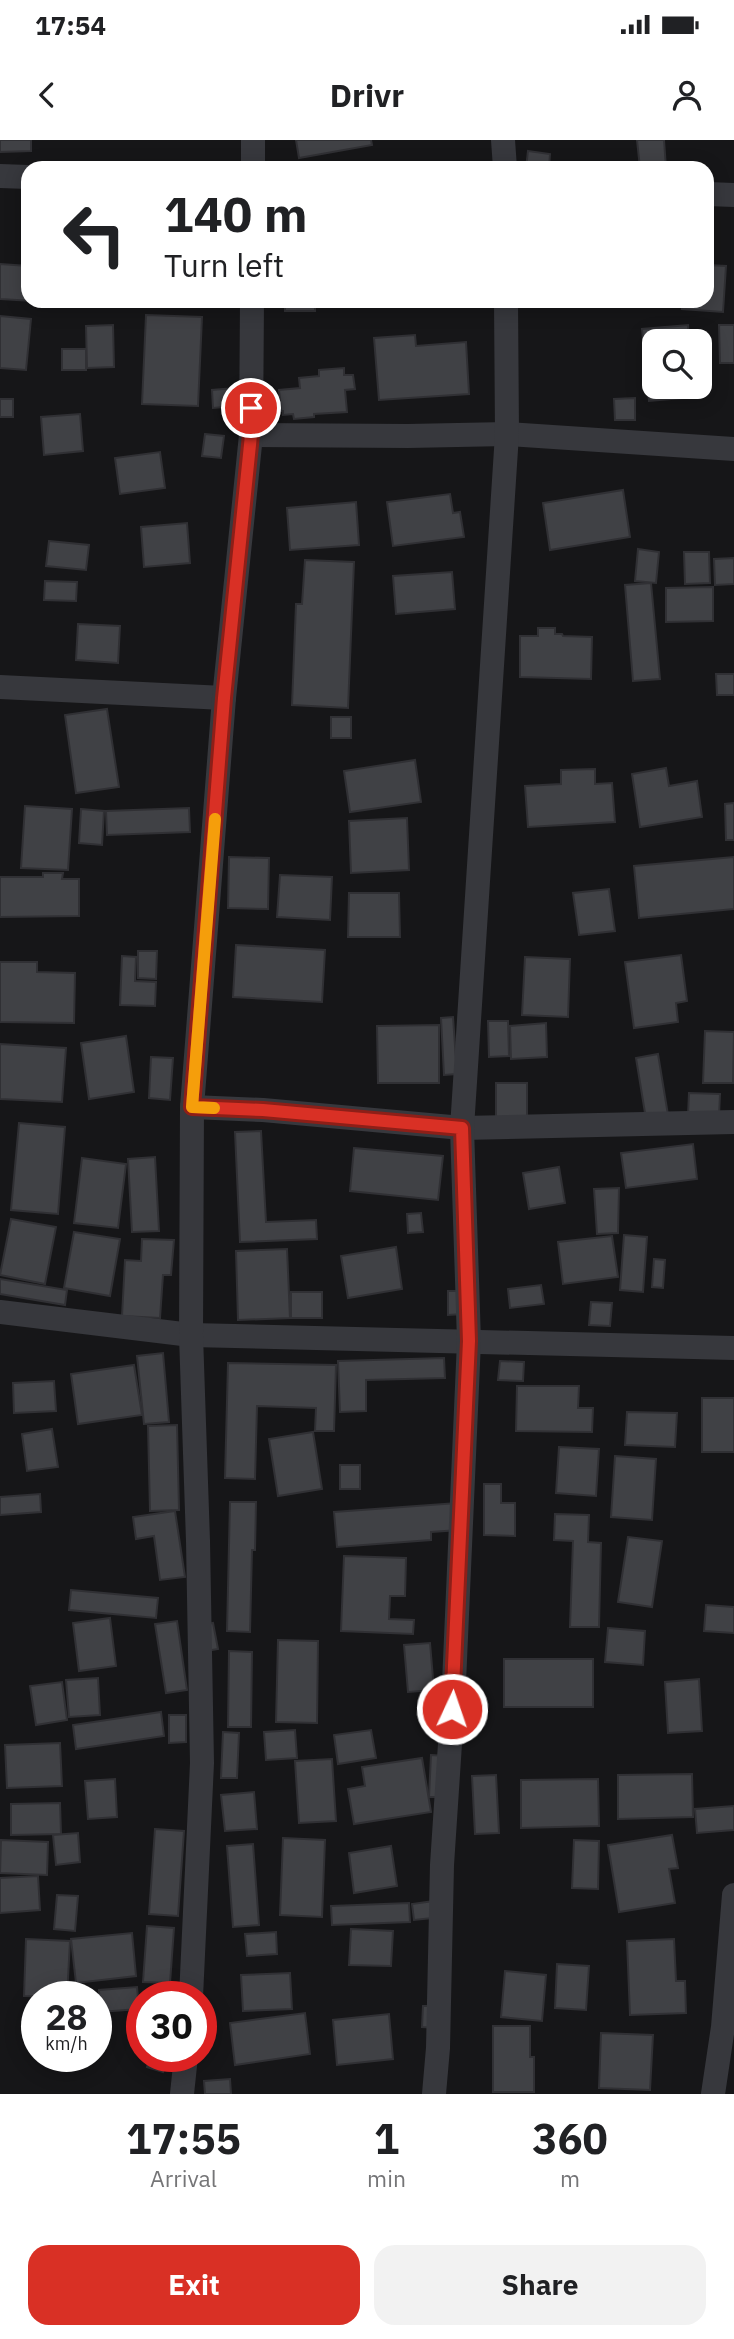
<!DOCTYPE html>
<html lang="en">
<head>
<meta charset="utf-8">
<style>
	body { margin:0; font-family:"IBM Plex Sans",sans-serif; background:#f2f2f2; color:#202124; height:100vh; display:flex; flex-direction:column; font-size:26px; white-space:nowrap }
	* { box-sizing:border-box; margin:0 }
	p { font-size:23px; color:#757577 }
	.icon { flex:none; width:38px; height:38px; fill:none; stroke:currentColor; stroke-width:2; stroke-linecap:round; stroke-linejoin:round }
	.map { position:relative; height:1954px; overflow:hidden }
	.drawer { display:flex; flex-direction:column; background:#fff; flex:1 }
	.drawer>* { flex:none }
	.top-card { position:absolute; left:21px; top:21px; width:693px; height:147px; border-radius:21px; box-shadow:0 4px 18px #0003; background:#fff; color:#202124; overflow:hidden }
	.tools { position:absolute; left:642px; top:189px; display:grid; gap:14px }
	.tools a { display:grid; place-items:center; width:70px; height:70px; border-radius:14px; background:#fff; box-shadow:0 4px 18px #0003; font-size:35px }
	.speed { position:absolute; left:21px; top:1841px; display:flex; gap:14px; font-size:35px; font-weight:700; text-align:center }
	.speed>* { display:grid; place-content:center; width:91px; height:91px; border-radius:50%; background:#fff; box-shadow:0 4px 18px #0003; line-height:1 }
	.speed small { font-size:18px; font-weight:400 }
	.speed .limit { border:10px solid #d22; background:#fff; color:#111 }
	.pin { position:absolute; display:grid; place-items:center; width:60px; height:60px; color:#fff; margin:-30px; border:4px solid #fff; border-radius:50%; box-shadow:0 2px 7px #0007 }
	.me { position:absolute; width:77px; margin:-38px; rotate:3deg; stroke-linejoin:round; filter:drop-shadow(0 0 5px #0008) }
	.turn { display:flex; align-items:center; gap:24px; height:147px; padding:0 28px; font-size:32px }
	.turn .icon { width:91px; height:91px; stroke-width:2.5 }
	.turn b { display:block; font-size:49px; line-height:60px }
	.eta { display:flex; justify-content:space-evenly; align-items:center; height:119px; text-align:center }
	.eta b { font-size:42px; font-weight:700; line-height:49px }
	.button { display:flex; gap:14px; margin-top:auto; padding:14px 28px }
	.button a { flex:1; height:80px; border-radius:21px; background:#d93025; color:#fff; font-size:28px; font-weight:700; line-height:80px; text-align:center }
	.button a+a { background:#f2f2f2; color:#202124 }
	.status { display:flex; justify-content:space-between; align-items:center; height:49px; padding:0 35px; background:#fff; direction:ltr }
	.status svg { height:19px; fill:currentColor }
	header { display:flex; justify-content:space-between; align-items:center; height:91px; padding:0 28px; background:#fff; font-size:32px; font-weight:700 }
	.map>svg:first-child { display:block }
</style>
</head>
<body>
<div class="status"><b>17:54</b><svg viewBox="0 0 49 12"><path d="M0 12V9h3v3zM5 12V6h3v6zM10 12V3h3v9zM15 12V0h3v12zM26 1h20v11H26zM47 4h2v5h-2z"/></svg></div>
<header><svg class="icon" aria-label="back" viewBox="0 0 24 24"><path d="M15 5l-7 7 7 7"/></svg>Drivr<svg class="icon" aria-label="person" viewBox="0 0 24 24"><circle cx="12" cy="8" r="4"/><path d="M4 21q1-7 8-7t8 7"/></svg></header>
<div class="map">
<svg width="734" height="1954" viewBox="0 0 734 1954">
	<rect width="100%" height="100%" fill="#161618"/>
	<g fill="#404145" stroke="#303034" stroke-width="2">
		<path d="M0,0H31V11L0,12Z"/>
		<path d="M296,0H371L372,5L299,18Z"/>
		<path d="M637,0H664L666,28H640Z"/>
		<path d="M528,11L550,14L549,28H526Z"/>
		<path d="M0,124L28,126V161H33L0,159Z"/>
		<path d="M707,125L726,126L723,172L682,169L683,161H707Z"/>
		<rect x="285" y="161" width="30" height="10"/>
		<path d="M146,175L202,177L198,266L142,264Z"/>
		<path d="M0,176L31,179L26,230L0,228Z"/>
		<path d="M113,185L114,227L87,228L86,186Z"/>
		<path d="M688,185L689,201H654V247H693L694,257L649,261L642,189Z"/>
		<path d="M719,185H734V223H720Z"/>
		<path d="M415,195L416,206L466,202L469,254L379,260L374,198Z"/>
		<rect x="62" y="209" width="24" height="21"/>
		<path d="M344,228V235H353L355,249L345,250L347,272L314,274V277L294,279L293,274L283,275V271H281L279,250L300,248L299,238L319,236V230Z"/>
		<path d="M235,248L236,266L213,268L212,250Z"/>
		<path d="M635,258V280H615L614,259Z"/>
		<rect x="0" y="259" width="13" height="18"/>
		<path d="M80,274L83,311L44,315L41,277Z"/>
		<path d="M205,294L224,296L221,318L202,316Z"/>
		<path d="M160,312L165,348L120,354L115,318Z"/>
		<path d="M623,350L630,397L550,410L543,363Z"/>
		<path d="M450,354L453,373L460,372L464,397L393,406L387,362Z"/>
		<path d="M356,362L359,405L290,410L287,368Z"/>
		<path d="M187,383L190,423L144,427L141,387Z"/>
		<path d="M49,401L89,405L86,430L46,426Z"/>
		<path d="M638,409L659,412L656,443L635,441Z"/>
		<path d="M684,412H709L710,443L685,444Z"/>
		<path d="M734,418V444L715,445L714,419Z"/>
		<path d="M305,420L354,422L348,568L292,565L296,464H302Z"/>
		<path d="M452,432L455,469L396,474L393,436Z"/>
		<path d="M45,441L77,442L76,461L44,460Z"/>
		<path d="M651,443L660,539L633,541L625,445Z"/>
		<path d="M713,447V481L666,482V448Z"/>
		<path d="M78,484L120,486L118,523L76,520Z"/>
		<path d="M538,488H555V494H562L563,496L592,497L591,539L520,537V496H538Z"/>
		<path d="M716,534H734V555H717Z"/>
		<path d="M107,569L119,647L76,653L65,575Z"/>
		<rect x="331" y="577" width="20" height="21"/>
		<path d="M415,620L421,662L350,672L344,631Z"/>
		<path d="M666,628L669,646L697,641L702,677L640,687L632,634Z"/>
		<path d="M595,629V644L612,643L615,682L528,687L525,646L561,644V630Z"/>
		<path d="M734,663V700H726L725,664Z"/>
		<path d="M25,666L72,669L68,730L21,728Z"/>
		<path d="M189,668L190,692L107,695L106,671Z"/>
		<path d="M81,669L104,671L102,705L79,703Z"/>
		<path d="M407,678L409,730L351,733L349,681Z"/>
		<path d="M229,717L269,718L268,769L228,768Z"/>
		<path d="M734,717V769L639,778L634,726Z"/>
		<path d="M43,733H63L62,739H79V776L0,777V737H43Z"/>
		<path d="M280,735L332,737L330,780L277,777Z"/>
		<path d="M609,749L615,791L579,795L573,753Z"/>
		<path d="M349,753H399L400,797H348Z"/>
		<path d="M236,805L325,810L322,862L233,857Z"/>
		<path d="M138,811H157L156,839L138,838Z"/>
		<path d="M681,815L687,861L676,863L678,882L634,888L625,822Z"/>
		<path d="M122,816L136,817L135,841L156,842L155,866L120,865Z"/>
		<path d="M525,817L570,819L568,877L522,875Z"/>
		<path d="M0,822H37V832L75,833L74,883L0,882Z"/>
		<path d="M453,877L457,934L444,935L441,878Z"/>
		<path d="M488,881H508L509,916L489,917Z"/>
		<path d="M546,883L547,917L511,919L510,886Z"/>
		<path d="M439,885V943H378L377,886Z"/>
		<path d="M705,891L734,892L733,943H703Z"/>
		<path d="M126,896L134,952L89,959L81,903Z"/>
		<path d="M0,904L66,908L62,962L0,959Z"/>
		<path d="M658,914L668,975L646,979L636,918Z"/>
		<path d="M151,917L173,918L170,960L149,958Z"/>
		<rect x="496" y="943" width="31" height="38"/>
		<path d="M689,953L720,954L719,976L688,975Z"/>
		<path d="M19,983L65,987L58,1074L11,1070Z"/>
		<path d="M261,991L266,1082L316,1080L317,1099L240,1102L235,992Z"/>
		<path d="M693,1004L697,1039L626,1048L621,1013Z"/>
		<path d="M354,1008L443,1016L438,1060L350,1051Z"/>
		<path d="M155,1017L159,1091L132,1092L128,1019Z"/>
		<path d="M82,1018L126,1024L118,1088L74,1083Z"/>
		<path d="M559,1027L565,1063L529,1069L523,1033Z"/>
		<path d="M619,1048L618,1093L597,1094L594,1049Z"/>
		<path d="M421,1073L423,1092L408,1093L407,1074Z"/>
		<path d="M11,1079L56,1087L45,1144L0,1135Z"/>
		<path d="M74,1092L120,1099L110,1156L64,1148Z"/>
		<path d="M624,1095L647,1097L643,1152L620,1150Z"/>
		<path d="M612,1096L618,1137L563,1144L558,1102Z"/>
		<path d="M142,1099L174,1100L171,1135H163L160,1178L122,1176L125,1120L141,1121Z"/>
		<path d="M396,1107L402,1149L348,1158L341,1116Z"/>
		<path d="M287,1109L290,1178L238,1180L236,1111Z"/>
		<path d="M654,1119L665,1120L663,1148L652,1147Z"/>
		<path d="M0,1139L67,1150L65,1165L0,1154Z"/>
		<path d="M541,1145L544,1164L510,1168L508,1149Z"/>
		<path d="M448,1151H463V1174L448,1175Z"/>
		<rect x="291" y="1152" width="31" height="26"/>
		<path d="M591,1162L612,1163L610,1186L589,1185Z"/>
		<path d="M163,1213L169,1282L144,1284L137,1216Z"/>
		<path d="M444,1218L445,1238L366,1240V1271L340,1272L338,1221Z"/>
		<path d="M500,1221L524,1222L523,1241L498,1240Z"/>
		<path d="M228,1223L336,1225L334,1291H315L316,1268L257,1266L255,1339L225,1338Z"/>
		<path d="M134,1225L142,1275L78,1284L71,1234Z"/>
		<path d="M54,1241L56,1271L14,1273L13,1243Z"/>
		<path d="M517,1246H579L578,1268H593L592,1292L516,1291Z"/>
		<rect x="702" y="1258" width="32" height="54"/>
		<path d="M627,1272L677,1273L675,1307L625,1305Z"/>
		<path d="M177,1285L179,1370L150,1371L148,1286Z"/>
		<path d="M52,1289L58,1327L27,1331L22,1294Z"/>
		<path d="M313,1292L322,1349L278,1356L269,1299Z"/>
		<path d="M559,1307L599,1309L596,1356L556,1353Z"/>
		<path d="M615,1316L656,1319L652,1380L611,1377Z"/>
		<rect x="340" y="1325" width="20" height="24"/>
		<path d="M484,1344H501V1363H515V1396L484,1395Z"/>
		<path d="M40,1354L41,1372L0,1375V1357Z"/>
		<path d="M230,1362H256L255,1410H252L250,1492L227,1491Z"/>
		<path d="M457,1363L459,1390L431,1392V1400L337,1407L334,1372Z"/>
		<path d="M175,1371L185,1437L160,1440L154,1396L136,1399L133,1377Z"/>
		<path d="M555,1374L589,1375L588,1402L601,1403L599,1487H570L573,1401L554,1400Z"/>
		<path d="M628,1397L662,1401L652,1467L618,1462Z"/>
		<path d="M344,1416L406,1418L405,1456H390L389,1479L414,1480L413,1494L341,1491Z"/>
		<path d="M71,1450L158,1458L156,1478L69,1470Z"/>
		<path d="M706,1465L734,1467V1493L704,1491Z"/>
		<path d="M110,1478L116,1526L79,1531L73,1483Z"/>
		<path d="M177,1481L187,1550L166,1553L155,1484Z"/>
		<path d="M213,1483L218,1509L206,1511L202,1485Z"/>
		<path d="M608,1488L645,1491L643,1525L605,1522Z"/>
		<path d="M278,1500L318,1501L317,1583L276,1582Z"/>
		<path d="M430,1503L434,1550L408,1552L404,1505Z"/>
		<path d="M229,1511L252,1512L251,1587H228Z"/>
		<rect x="504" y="1519" width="89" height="48"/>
		<path d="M98,1538L100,1575L69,1577L66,1540Z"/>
		<path d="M699,1539L702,1591L668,1593L665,1542Z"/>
		<path d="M62,1542L67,1580L36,1585L30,1546Z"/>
		<path d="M161,1572L164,1596L76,1609L73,1585Z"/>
		<path d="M169,1575H186V1602L169,1603Z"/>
		<path d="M295,1590L297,1618L266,1620L264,1592Z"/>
		<path d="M371,1590L376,1618L338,1624L334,1595Z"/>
		<path d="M223,1592L239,1593L237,1638H221Z"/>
		<path d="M60,1603L62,1646L7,1648L5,1605Z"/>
		<path d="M431,1615L445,1616L444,1657H429Z"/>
		<path d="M422,1618L431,1672L354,1684L348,1649L365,1646L362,1627Z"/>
		<path d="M332,1619L336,1681L299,1683L295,1621Z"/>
		<path d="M692,1634L693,1677L618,1679V1635Z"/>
		<path d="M496,1635L499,1693L475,1694L472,1636Z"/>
		<path d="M115,1639L117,1677L88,1679L85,1641Z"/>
		<path d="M598,1639L599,1686L521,1688V1640Z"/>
		<path d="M254,1652L257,1689L225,1691L221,1655Z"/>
		<path d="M60,1663L61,1694L11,1695V1664Z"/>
		<path d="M734,1666V1690L697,1693L695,1669Z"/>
		<path d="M155,1689L184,1691L178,1776L149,1774Z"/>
		<path d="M78,1693L80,1722L56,1725L53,1695Z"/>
		<path d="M672,1695L678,1728L669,1729L675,1763L619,1772L608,1705Z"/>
		<path d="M283,1698L325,1700L322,1777L280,1775Z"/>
		<path d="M1,1700L48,1702L47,1735L0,1733Z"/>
		<path d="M574,1700L599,1701L598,1749L572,1748Z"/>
		<path d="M253,1704L259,1785L233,1787L227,1706Z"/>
		<path d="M391,1706L397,1746L354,1753L349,1713Z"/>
		<path d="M38,1736L40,1770L0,1773V1738Z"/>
		<path d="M57,1755L78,1756L75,1791L54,1789Z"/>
		<path d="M441,1760L442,1777L414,1780L412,1764Z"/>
		<path d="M409,1763L410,1782L332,1785L331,1766Z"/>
		<path d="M147,1786L174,1788L170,1843L143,1842Z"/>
		<path d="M351,1789L393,1791L391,1826L349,1825Z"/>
		<path d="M276,1792L277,1814L247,1816L245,1794Z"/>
		<path d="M132,1793L136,1836L76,1843L71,1799Z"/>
		<path d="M26,1799L70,1801L67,1857L24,1856Z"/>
		<path d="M674,1799L676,1841H685L686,1873L630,1875L627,1801Z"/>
		<path d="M557,1824L589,1826L586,1870L555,1868Z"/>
		<path d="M505,1831L546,1835L542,1881L501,1877Z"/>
		<path d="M290,1833L292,1869L243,1871L241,1835Z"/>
		<path d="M137,1847L139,1869L100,1872L99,1850Z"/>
		<path d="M423,1866H440L439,1888L422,1887Z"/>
		<path d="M305,1873L310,1914L235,1925L230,1883Z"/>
		<path d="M389,1874L393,1919L337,1925L333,1880Z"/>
		<path d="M493,1886H530V1917H534V1952H493Z"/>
		<path d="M601,1893L653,1895L650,1950L599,1948Z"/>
		<path d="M151,1916H168L163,1932L147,1927Z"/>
		<path d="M230,1939L231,1954H205L204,1941Z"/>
	</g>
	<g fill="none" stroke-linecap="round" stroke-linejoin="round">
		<g stroke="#37383d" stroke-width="24">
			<path d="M253,0V28"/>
			<path d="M503,0L505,28"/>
			<path d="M0,36L28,37"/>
			<path d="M707,54L734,55"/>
			<path d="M251,295L408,296L507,294L734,309"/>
			<path d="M0,547L224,558"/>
			<path d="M192,967L263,970L462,988L734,982"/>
			<path d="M0,1172L191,1195L734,1208"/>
			<path d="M191,1857L202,1623L198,1401L191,1195L192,967L224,558L251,295L252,161"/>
			<path d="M182,1954L186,1916"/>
			<path d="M434,1954L438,1908L442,1725L454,1543L469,1201L462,988L507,294L506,161"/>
			<path d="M713,1954L723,1887L734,1755"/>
		</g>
	</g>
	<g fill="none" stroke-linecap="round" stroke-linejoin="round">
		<defs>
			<path id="route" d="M251,268V295L224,558L192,967L263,970L462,988L469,1201L452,1569"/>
		</defs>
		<use href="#route" stroke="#8d1f18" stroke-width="18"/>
		<use href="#route" stroke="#d93025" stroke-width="12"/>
		<path stroke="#f59e0b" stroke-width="12" d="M214,968L192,967L215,679"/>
	</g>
</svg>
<div class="tools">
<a><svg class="icon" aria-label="search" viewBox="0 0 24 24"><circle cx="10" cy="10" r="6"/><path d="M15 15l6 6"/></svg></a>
</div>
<div class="speed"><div>28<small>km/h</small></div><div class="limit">30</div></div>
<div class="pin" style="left:251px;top:268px;background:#d93025"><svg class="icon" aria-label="arrive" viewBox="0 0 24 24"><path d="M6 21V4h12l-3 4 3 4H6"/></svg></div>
<svg class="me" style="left:452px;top:1569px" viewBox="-20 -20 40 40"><circle r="17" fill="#d93025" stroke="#fff" stroke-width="3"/><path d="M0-11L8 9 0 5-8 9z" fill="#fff"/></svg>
<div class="top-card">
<div class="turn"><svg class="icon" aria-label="left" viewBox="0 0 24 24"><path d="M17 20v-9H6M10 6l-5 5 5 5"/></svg><div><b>140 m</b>Turn left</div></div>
</div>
</div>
<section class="drawer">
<div class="eta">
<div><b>17:55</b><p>Arrival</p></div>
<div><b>1</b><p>min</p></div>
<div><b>360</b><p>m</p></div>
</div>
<div class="button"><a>Exit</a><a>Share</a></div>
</section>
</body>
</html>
